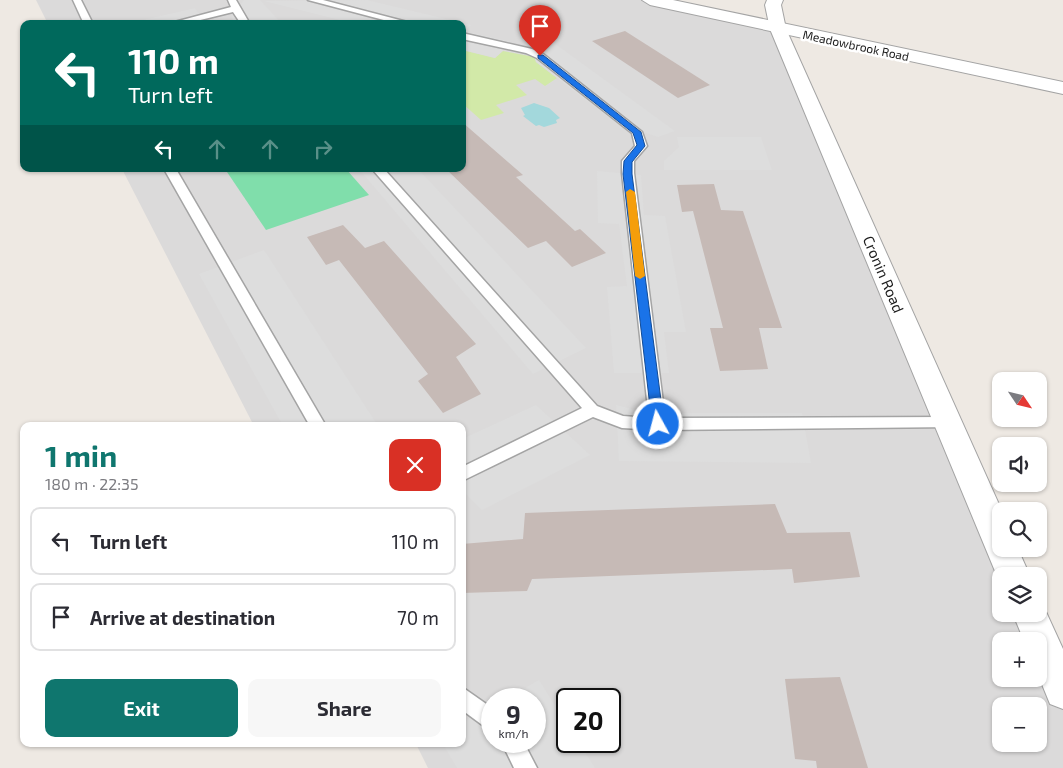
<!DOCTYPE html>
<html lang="en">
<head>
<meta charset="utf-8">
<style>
	body { margin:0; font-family:"Exo 2",sans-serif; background:#f7f7f7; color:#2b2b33; height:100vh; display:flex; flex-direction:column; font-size:19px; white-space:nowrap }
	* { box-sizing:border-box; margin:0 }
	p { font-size:16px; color:#7c7c81 }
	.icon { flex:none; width:28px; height:28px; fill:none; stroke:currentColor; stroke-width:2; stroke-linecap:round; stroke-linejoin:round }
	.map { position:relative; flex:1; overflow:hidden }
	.sheet { position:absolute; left:20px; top:422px; width:446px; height:325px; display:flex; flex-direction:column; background:#fff; border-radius:10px; box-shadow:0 1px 4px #0004 }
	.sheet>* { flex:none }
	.top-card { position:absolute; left:20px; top:20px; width:446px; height:152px; border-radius:10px; box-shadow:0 1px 4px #0004; background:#00695c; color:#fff; overflow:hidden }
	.needle { width:32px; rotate:125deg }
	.fabs { position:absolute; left:992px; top:372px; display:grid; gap:10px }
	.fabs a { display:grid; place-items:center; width:55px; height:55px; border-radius:10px; background:#fff; box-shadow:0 1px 4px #0004; font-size:25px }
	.speed { position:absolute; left:481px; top:688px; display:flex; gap:10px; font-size:25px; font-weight:700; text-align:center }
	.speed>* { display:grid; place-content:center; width:65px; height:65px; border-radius:50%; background:#fff; box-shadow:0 1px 4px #0004; line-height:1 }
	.speed small { font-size:12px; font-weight:400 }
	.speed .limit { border:2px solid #111; border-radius:8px; background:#fff; color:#111 }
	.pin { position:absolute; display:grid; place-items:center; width:42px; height:42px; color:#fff; margin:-51px -21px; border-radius:50% 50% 50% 0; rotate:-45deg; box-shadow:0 0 5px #0007 }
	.pin .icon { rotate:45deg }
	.me { position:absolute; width:55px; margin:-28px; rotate:353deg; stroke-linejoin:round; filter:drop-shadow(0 0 4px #0008) }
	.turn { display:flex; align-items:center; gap:18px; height:105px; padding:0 25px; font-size:22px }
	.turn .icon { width:65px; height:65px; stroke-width:2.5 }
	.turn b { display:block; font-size:35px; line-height:42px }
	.lanes { display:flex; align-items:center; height:48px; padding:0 25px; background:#0003; justify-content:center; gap:25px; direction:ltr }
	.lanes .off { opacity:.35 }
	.round { display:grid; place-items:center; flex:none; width:52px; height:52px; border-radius:10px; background:#f7f7f7 }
	.summary { display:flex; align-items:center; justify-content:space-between; height:85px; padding:0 25px }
	h1 { font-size:30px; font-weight:700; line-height:38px; color:#0f766e }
	.action { display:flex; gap:10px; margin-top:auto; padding:10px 25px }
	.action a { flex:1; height:58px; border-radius:10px; background:#0f766e; color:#fff; font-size:20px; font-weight:700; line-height:58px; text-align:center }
	.action a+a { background:#f7f7f7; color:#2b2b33 }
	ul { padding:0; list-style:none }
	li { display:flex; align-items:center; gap:15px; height:68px; margin:0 10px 8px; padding:0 15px; border:2px solid #e1e1e2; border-radius:10px }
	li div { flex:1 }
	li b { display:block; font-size:19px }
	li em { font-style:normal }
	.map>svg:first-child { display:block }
</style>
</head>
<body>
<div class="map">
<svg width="1063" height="768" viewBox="0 0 1063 768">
	<rect width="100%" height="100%" fill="#eee9e3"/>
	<path fill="#dbdada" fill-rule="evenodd" d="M36,0H647L778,29L1014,576H1001V614H1030L1063,691V768H428L416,744H462V426H254L122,169H462V24H48ZM1001,641H1039V679H1001ZM492,699H535V741H492ZM568,699H610V741H568ZM1001,706H1039V744H1001Z"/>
	<path fill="#d2e9a8" d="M462,50L495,58L503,51L535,57L536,62L557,78L545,86L535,79L516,85L527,95L496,105L504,113L481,120L463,104Z"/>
	<path fill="#80deab" d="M225,169H346L369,195L266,230Z"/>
	<g fill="#ddd">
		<path d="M244,0H260L282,24H236L231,17Z"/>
		<path d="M367,0L471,25L464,31L512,42L495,58L463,50L462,24H356L264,1Z"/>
		<path d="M195,8L203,21L191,24H125Z"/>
		<path d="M550,40L675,131L658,137L616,123L536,62L531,45Z"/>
		<path d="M677,137H761L772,170H664V161L679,147Z"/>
		<path d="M359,169H418L586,348L533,374Z"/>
		<path d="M597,171L641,175L644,215L665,216L686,332H664L669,373H614L607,287L627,286L619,224L598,223Z"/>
		<path d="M264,250L378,426H283L199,274Z"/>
		<path d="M536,405L590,455L482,510L463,491L462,439Z"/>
		<path d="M616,405L632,409L680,413H802L811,463L619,461Z"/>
		<path d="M539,680L567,725L568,741H578L595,768H457L443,744H462L463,722L492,706V741H535V699H506Z"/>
	</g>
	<path fill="#a3d8dc" d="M534,103L549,108L560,118L556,120L557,123L544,127L539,125L536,126L523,116L525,115L521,108Z"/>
	<g fill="#c6bab6">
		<path d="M625,31L710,85L678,98L592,41Z"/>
		<path d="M462,122L523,175L516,177L575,231L580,229L606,253L572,267L546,241L528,248L446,169H462Z"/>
		<path d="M714,184L721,210L743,211L782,328H759L768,369L720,371L710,328H723L693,211L682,212L677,185Z"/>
		<path d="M343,225L365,248L384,241L476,344L456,357L481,394L443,413L418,381L428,374L339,260L326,265L307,237Z"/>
		<path d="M775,504L787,533L850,532L860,577L794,583L792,569L532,579L527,591L462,593V544L523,539L525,513Z"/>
		<path d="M840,677L868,768H817L816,761L795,759L785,679Z"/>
	</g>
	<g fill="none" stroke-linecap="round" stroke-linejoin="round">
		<defs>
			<g id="service">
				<path d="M73,0H81L93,24H84Z"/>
				<path d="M228,0H236L250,24H241L233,12L184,24H167L231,7Z"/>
				<path d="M308,0H323L415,24H399Z"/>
				<path d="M462,33L532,49L543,54L642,132L647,146L634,161V173L665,418L949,417L955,419L957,423L955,427L658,430L622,428L593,417L462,481V467L582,408L372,169H384L597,406L623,416L649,418L622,173V161L635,146L632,133L537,58L526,53L462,39Z"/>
				<path d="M164,169H176L326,426H310Z"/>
				<path d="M462,687L492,708V730L485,727L462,710Z"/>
				<path d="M501,741H523L537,768H514Z"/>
			</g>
			<path id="minor" d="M642,0H673L1063,82V94L650,5Z"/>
			<g id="tertiary">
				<path d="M767,0H783L781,5L786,29L1002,511L1001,549H1018L1030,576H1001V584L997,576L770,29L765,5Z"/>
				<path d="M1039,602L1042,603L1063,649V709L1050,704L1039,677V641H1024L1013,614H1039Z"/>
			</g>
		</defs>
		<use href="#service" stroke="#a4a4a4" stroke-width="3"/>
		<use href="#minor" stroke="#a4a4a4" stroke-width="2"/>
		<use href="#tertiary" stroke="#a4a4a4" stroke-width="2"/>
		<use href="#service" fill="#fff" fill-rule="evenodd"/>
		<use href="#minor" fill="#fff" fill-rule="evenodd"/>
		<use href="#tertiary" fill="#fff" fill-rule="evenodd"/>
	</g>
	<path fill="#1a73e8" stroke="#114b97" d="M538,55H543L641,132L645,146L632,162V174L664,424L662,427L658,428L652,424L623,174L624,161L637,145L633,133L538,58Z"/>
	<path fill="#f59e0b" d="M630,189L635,192L645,276L640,279L635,276L626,192Z"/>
	<g text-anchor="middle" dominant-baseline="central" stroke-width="5" stroke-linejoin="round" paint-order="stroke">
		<g font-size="12" fill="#1d1d1d" stroke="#fff">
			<text transform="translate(856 45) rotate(12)">Meadowbrook Road</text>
		</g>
		<g font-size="15" fill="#1d1d1d" stroke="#fff">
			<text transform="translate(884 274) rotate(67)">Cronin Road</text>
		</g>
	</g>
</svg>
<div class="fabs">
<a><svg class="needle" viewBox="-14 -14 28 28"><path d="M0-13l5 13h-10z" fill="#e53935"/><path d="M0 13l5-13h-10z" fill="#7c7c81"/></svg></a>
<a><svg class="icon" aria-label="sound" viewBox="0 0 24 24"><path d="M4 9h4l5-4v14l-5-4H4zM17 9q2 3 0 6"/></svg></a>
<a><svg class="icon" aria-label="search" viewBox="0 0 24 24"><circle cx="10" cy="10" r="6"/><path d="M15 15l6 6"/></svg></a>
<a><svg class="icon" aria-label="layers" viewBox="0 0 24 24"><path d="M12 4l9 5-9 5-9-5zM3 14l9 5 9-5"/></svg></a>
<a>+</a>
<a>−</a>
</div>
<div class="speed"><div>9<small>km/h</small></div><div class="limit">20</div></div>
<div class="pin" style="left:540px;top:56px;background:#d93025"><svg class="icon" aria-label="arrive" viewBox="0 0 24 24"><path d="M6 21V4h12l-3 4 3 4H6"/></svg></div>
<svg class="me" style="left:658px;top:424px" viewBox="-20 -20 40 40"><circle r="17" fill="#1a73e8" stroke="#fff" stroke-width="3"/><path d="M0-11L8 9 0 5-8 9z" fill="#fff"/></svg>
<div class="top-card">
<div class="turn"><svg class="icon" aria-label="left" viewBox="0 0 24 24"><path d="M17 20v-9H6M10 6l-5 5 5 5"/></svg><div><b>110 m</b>Turn left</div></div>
<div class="lanes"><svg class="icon" aria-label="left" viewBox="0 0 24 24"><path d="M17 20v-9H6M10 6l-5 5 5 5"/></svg><svg class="icon off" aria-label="ahead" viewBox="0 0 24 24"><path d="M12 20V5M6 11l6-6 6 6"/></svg><svg class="icon off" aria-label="ahead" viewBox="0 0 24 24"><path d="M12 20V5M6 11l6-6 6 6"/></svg><svg class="icon off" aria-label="right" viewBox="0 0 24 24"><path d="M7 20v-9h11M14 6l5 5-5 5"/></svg></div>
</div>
<section class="sheet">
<div class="summary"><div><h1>1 min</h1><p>180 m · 22:35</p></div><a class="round" style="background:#d93025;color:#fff"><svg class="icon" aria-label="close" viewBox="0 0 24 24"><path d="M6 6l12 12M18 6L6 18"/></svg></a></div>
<ul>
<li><svg class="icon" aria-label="left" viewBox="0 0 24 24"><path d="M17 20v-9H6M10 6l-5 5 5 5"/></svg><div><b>Turn left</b></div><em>110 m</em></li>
<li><svg class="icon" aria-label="arrive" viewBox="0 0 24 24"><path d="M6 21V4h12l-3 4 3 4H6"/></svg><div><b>Arrive at destination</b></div><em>70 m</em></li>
</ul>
<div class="action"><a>Exit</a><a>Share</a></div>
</section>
</div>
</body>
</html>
